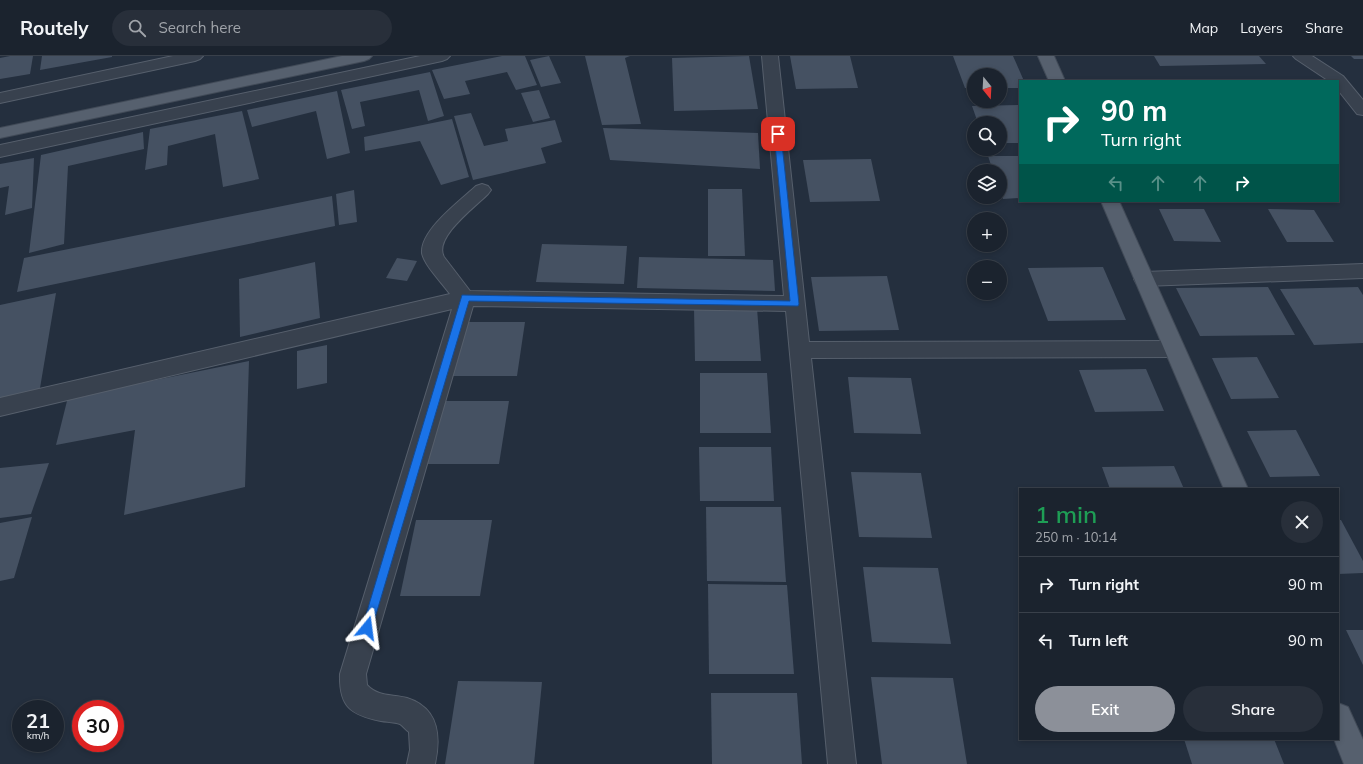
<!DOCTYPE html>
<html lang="en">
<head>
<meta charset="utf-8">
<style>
	body { margin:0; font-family:Mulish,sans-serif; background:#282f3a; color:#f1f3f6; height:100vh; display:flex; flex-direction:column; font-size:15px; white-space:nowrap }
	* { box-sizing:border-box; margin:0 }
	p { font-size:13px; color:#a0a4aa }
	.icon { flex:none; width:22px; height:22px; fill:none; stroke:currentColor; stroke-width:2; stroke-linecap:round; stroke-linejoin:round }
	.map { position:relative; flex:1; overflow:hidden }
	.sheet { position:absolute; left:1019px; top:432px; width:320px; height:252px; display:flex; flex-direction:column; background:#1b232e; border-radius:0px; box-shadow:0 2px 6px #0003,0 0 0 1px #39404a }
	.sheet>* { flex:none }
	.guide { position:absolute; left:1019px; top:24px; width:320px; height:122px; border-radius:0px; box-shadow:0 2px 6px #0003,0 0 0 1px #39404a; background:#00695c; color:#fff; overflow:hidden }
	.needle { width:26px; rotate:162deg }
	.tools { position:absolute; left:967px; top:12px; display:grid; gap:8px }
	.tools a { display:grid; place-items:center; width:40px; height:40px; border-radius:50%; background:#1b232e; box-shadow:0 2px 6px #0003,0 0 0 1px #39404a; font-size:20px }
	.speed { position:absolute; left:12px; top:644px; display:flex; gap:8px; font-size:20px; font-weight:700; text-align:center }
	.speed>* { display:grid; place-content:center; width:52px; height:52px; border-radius:50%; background:#1b232e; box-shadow:0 2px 6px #0003,0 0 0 1px #39404a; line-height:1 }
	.speed small { font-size:10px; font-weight:400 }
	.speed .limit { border:6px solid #d22; background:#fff; color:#111 }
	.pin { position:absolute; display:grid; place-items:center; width:34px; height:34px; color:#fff; margin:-17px; border-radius:8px; box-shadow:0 2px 6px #0006 }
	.me { position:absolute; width:44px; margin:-22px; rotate:16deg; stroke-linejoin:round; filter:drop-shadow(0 0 3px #0008) }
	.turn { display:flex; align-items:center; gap:14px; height:84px; padding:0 16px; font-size:18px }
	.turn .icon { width:52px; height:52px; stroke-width:2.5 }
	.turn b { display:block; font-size:28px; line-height:34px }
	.lanes { display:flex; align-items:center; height:38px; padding:0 16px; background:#0003; justify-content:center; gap:20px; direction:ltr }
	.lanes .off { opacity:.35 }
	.round { display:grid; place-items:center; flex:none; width:42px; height:42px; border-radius:21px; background:#282f3a }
	.headline { display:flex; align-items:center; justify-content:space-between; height:68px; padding:0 16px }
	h1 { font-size:24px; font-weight:600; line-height:30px; color:#1e9e55 }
	.primary-button { display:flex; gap:8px; margin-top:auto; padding:8px 16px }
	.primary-button a { flex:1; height:46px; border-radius:24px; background:#8c9099; color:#fff; font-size:16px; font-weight:600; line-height:46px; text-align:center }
	.primary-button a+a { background:#282f3a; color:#f1f3f6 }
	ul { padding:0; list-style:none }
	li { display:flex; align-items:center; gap:12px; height:56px; padding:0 16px; border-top:1px solid #39404a }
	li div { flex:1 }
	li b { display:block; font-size:15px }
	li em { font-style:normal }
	header { display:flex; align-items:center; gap:24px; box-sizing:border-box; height:56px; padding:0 20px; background:#1b232e; border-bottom:1px solid #39404a }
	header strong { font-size:19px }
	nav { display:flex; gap:22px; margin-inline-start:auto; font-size:14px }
	.search { width:280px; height:36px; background:#282f3a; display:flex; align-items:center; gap:10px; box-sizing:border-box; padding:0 14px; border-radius:22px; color:#a0a4aa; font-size:15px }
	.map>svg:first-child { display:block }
</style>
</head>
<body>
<header>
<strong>Routely</strong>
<div class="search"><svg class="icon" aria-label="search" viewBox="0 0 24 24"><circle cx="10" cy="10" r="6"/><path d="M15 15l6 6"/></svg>Search here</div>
<nav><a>Map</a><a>Layers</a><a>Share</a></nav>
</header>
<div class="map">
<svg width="1363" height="708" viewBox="0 0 1363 708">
	<rect width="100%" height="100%" fill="#242f3e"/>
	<g fill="#455162">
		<path d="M10,0H33L30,18L0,23V2Z"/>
		<path d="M42,0H112V1L40,14Z"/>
		<path d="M502,0H525L537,29L516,34L507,16L465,25L470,38L444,43L432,14Z"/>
		<path d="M549,0L561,27L541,31L530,4Z"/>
		<path d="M585,0H630L625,2L641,68L602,69Z"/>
		<path d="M749,0L758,53L674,55L672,2Z"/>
		<path d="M790,0H850L858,32L796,33Z"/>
		<path d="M953,0H1013L1024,25H1020V32H1000V19H974V32H965Z"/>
		<path d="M1154,0H1259L1266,8L1160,10Z"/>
		<path d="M1351,0H1363V3H1354Z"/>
		<path d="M430,16L444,60L428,65L419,34L360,46L365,70L352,73L341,34Z"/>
		<path d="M539,34L550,62L533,66L521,37Z"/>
		<path d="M337,35L350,97L327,103L316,55L252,71L247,54Z"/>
		<path d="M1020,49V87H1000V67H978L972,50Z"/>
		<path d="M242,55L259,123L223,131L215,78L168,90L167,109L145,114L150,73Z"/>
		<path d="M471,57L484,90L508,85L505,73L555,64L562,86L541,92L546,107L473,124L454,60Z"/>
		<path d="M452,63L469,121L441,129L420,85L365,95L364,81Z"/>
		<path d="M603,72L758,77L760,113L610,104Z"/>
		<path d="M143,76L144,93L68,110L64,188L29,197L41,99Z"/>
		<path d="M988,100H1020V142L1003,143L1000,134V115H993Z"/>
		<path d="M34,102L32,152L5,159L9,130L0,132V108Z"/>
		<path d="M871,103L880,145L810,146L803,104Z"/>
		<path d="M708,133H742L745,200H708Z"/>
		<path d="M354,134L357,166L339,169L336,138Z"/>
		<path d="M332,140L335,170L17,236L24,202Z"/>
		<path d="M1159,153H1204L1221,186L1174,185Z"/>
		<path d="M1268,153L1314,154L1334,186H1287Z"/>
		<path d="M542,188L627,190L624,228L536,226Z"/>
		<path d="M639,201L773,204L775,235L637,232Z"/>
		<path d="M397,202L417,205L407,225L386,222Z"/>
		<path d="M315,206L320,262L240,281L239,223Z"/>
		<path d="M1103,211L1126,264L1048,265L1028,212Z"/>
		<path d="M887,220L899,274L819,275L811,221Z"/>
		<path d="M1268,231L1295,279L1200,280L1176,232Z"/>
		<path d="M1358,231L1363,239V287L1314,289L1280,233Z"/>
		<path d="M56,237L39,338L0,347V249Z"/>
		<path d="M694,252H757L761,305H695Z"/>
		<path d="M461,266H525L517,320H450Z"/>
		<path d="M327,289V327L297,333V295Z"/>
		<path d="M1257,301L1279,342L1231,343L1212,302Z"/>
		<path d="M249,305L245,431L124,459L135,374L56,389L68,341L141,327Z"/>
		<path d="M1146,313L1164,355L1095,356L1079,314Z"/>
		<path d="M700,317H767L771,377H700Z"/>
		<path d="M848,321L911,322L921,378L854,377Z"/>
		<path d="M440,345H509L499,408H427Z"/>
		<path d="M1296,374L1320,420L1270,421L1247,375Z"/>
		<path d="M699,391H771L774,445H700Z"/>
		<path d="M49,407L31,458L0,462V412Z"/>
		<path d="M1174,410L1184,433H1110L1102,411Z"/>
		<path d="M851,416L921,417L932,482L859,481Z"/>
		<path d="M706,451H781L786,526L707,525Z"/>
		<path d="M32,461L14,522L0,525V467Z"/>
		<path d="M416,464H492L480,540H400Z"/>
		<path d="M1338,464H1341L1363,505V517L1338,518Z"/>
		<path d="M863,511L938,512L951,588L872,586Z"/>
		<path d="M708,528L787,529L794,618H709Z"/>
		<path d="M1346,574H1363V609Z"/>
		<path d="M871,621L953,622L967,708H882Z"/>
		<path d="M458,625L542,626L534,708H445Z"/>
		<path d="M711,637H797L802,708H712Z"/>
		<path d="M1184,683H1274L1284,708H1192Z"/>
	</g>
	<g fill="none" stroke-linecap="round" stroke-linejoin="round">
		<defs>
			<g id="minor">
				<path d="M173,0H203L200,3L195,5L0,47V37Z"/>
				<path d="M420,0H450L447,3L442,5L0,101V89Z"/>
				<path d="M762,0H778L809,286L1174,285L1181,287L1184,293L1181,299L1174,301L811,302L856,708H828L786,255L473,250L366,618L367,629C378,641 392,638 407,642C439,652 441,680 435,708H407L410,694L409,676C406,674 403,670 400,668C394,666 387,666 381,665C351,659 339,651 340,618L452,253L0,360V342L450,238C443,228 424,209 422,197C420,174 461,144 476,130L482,128L488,130L491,134L488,138C475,151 433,182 444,201L470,235L784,240Z"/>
				<path d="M1293,0H1312L1343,20L1363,44V59L1357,58L1338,34V25H1329L1296,3Z"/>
				<path d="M1363,208V222L1144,230L1137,228L1134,223L1137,218L1144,216Z"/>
			</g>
			<g id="major">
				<path d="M342,0H372L369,3L364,5L0,82V72Z"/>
				<path d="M1038,0H1054L1065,25H1049Z"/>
				<path d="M1101,145H1119L1248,433H1224Z"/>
				<path d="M1338,647L1348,651L1363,684V708H1344L1334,683H1338Z"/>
			</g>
		</defs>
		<use href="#minor" stroke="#565f6c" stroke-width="2"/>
		<use href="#major" stroke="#414a57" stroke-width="2"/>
		<use href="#minor" fill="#38414e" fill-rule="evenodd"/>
		<use href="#major" fill="#56606e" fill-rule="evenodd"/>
	</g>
	<path fill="#1a73e8" stroke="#114b97" d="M778,75L781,78L799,248L798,250L469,245L372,572L371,576L367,578L363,576L362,572L462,239L790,245L774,78Z"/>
</svg>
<div class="tools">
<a><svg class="needle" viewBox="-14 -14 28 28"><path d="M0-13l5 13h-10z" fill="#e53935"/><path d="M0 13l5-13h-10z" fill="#a0a4aa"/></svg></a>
<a><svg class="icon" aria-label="search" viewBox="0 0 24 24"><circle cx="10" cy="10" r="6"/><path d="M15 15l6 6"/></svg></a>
<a><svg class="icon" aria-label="layers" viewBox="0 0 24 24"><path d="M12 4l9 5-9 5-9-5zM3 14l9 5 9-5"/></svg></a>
<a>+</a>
<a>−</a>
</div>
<div class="speed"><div>21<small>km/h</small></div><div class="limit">30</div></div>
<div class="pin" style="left:778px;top:78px;background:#d93025"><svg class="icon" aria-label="arrive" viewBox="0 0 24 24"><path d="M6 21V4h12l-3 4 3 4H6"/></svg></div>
<svg class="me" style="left:367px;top:572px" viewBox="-20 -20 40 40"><path d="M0-17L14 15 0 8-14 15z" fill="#1a73e8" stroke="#fff" stroke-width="4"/></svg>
<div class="guide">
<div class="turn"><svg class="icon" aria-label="right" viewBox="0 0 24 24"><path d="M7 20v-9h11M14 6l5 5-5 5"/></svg><div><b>90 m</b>Turn right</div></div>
<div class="lanes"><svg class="icon off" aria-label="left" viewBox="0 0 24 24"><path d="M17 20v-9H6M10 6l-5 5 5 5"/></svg><svg class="icon off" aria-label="ahead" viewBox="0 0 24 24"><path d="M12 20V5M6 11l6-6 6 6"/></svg><svg class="icon off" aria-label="ahead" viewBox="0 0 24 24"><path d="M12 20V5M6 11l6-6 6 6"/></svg><svg class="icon" aria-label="right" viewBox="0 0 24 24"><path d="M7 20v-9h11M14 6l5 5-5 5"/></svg></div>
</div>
<section class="sheet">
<div class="headline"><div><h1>1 min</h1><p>250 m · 10:14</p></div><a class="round"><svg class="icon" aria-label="close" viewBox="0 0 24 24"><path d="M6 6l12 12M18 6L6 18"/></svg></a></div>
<ul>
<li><svg class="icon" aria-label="right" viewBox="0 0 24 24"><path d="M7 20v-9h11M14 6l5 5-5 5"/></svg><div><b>Turn right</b></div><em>90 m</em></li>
<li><svg class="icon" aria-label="left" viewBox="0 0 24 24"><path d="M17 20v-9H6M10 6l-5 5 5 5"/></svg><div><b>Turn left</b></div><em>90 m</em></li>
</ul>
<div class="primary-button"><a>Exit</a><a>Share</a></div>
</section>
</div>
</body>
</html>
